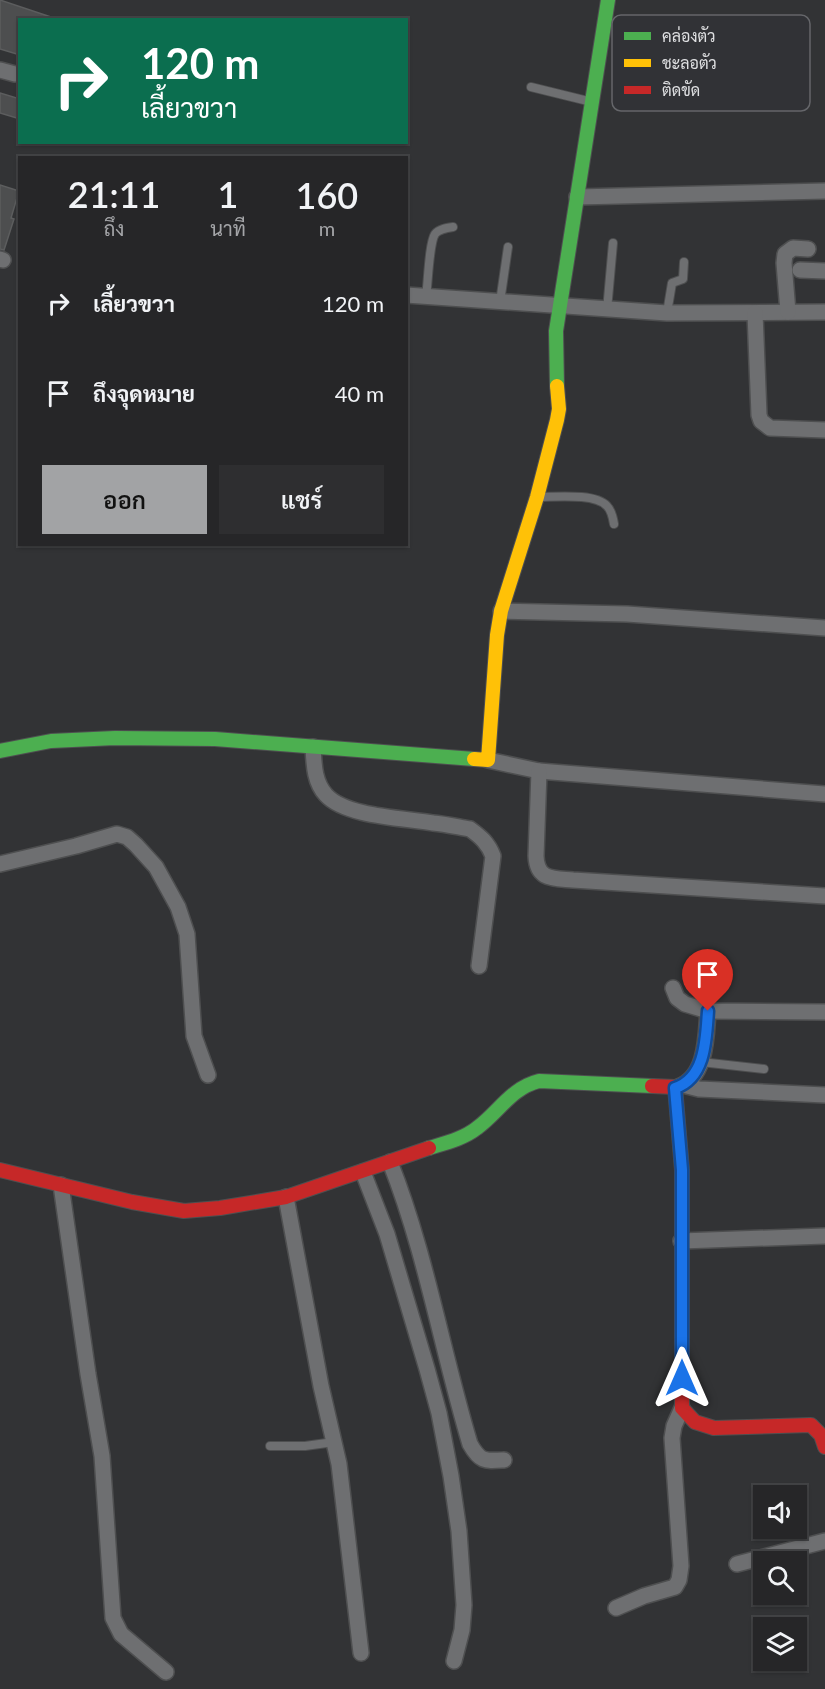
<!DOCTYPE html>
<html lang="th">
<head>
<meta charset="utf-8">
<style>
	body { margin:0; font-family:Lato,Sarabun,sans-serif; background:#2e2e30; color:#f1f3f6; height:100vh; display:flex; flex-direction:column; font-size:22px; white-space:nowrap }
	* { box-sizing:border-box; margin:0 }
	p { font-size:20px; color:#a4a5a8 }
	.icon { flex:none; width:33px; height:33px; fill:none; stroke:currentColor; stroke-width:2; stroke-linecap:round; stroke-linejoin:round }
	.map { position:relative; flex:1; overflow:hidden }
	.drawer { position:absolute; left:18px; top:156px; width:390px; height:390px; display:flex; flex-direction:column; background:#262628; border-radius:0px; box-shadow:0 2px 4px #0004,0 0 0 2px #424345 }
	.drawer>* { flex:none }
	.top-card { position:absolute; left:18px; top:18px; width:390px; height:126px; border-radius:0px; box-shadow:0 2px 4px #0004,0 0 0 2px #424345; background:#0b6e4f; color:#fff; overflow:hidden }
	.controls { position:absolute; left:753px; top:1485px; display:grid; gap:12px }
	.controls a { display:grid; place-items:center; width:54px; height:54px; border-radius:0px; background:#262628; box-shadow:0 2px 4px #0004,0 0 0 2px #424345; font-size:30px }
	.pin { position:absolute; display:grid; place-items:center; width:51px; height:51px; color:#fff; margin:-62px -26px; border-radius:50% 50% 50% 0; rotate:-45deg; box-shadow:0 0 6px #0007 }
	.pin .icon { rotate:45deg }
	.me { position:absolute; width:66px; margin:-33px; rotate:0deg; stroke-linejoin:round; filter:drop-shadow(0 0 4px #0008) }
	.turn { display:flex; align-items:center; gap:21px; height:126px; padding:0 24px; font-size:27px }
	.turn .icon { width:78px; height:78px; stroke-width:2.5 }
	.turn b { display:block; font-size:42px; line-height:51px }
	.eta { display:flex; justify-content:space-evenly; align-items:center; height:102px; text-align:center }
	.eta b { font-size:36px; font-weight:600; line-height:42px }
	.button { display:flex; gap:12px; margin-top:auto; padding:12px 24px }
	.button a { flex:1; height:69px; border-radius:0px; background:#a2a3a5; color:#111; font-size:24px; font-weight:600; line-height:69px; text-align:center }
	.button a+a { background:#2e2e30; color:#f1f3f6 }
	ul { padding:0; list-style:none }
	li { display:flex; align-items:center; gap:18px; height:90px; padding:0 24px }
	li div { flex:1 }
	li b { display:block; font-size:22px }
	li em { font-style:normal }
	.map>svg:first-child { display:block }
</style>
</head>
<body>
<div class="map">
<svg width="825" height="1689" viewBox="0 0 825 1689">
	<rect width="100%" height="100%" fill="#323335"/>
	<g fill="#4d4e4f" stroke="#5c5d5e" stroke-width="1.5">
		<path d="M0,0L51,17L50,20H20V55L0,49Z"/>
		<path d="M0,93L20,99V119L0,113Z"/>
		<path d="M0,185L19,191L11,218L14,219L4,250L0,249Z"/>
	</g>
	<g fill="none" stroke-linecap="round" stroke-linejoin="round">
		<defs>
			<g id="lane">
				<path d="M531,87L592,102"/>
				<path d="M426,297C428,284 429,243 435,234C439,229 446,228 453,227"/>
				<path d="M500,302L508,247"/>
				<path d="M607,310L613,243"/>
				<path d="M667,313L672,283L683,279L684,262"/>
				<path d="M539,497C556,497 595,493 607,506C611,510 613,518 614,524"/>
				<path d="M701,1062L764,1069"/>
				<path d="M270,1446H305L334,1442"/>
			</g>
			<g id="street">
				<path d="M0,70L15,74"/>
				<path d="M577,197L825,191"/>
				<path d="M0,259L3,260"/>
				<path d="M800,270L825,271"/>
				<path d="M406,295L667,313L825,312"/>
				<path d="M788,312L784,263L785,254L793,248L808,249"/>
				<path d="M755,313L759,415L761,421L770,428L825,430"/>
				<path d="M501,611L627,614L825,628"/>
				<path d="M313,747C314,764 314,782 326,795C346,817 405,818 433,823C445,824 458,827 470,829C481,837 488,843 493,856L479,966"/>
				<path d="M488,760L539,771L825,794"/>
				<path d="M539,771L536,856C537,880 552,878 573,880L825,896"/>
				<path d="M0,864L76,846L117,834L127,837L136,845L156,867L178,907L187,934L194,1036L208,1075"/>
				<path d="M673,988L677,998L685,1004L708,1011L825,1012"/>
				<path d="M683,1085L699,1089L825,1095"/>
				<path d="M678,1087C707,1077 706,1036 708,1011"/>
				<path d="M390,1162C426,1253 442,1351 470,1444C480,1462 485,1461 504,1460"/>
				<path d="M363,1172L387,1234L427,1369L439,1413L451,1476L459,1531L464,1605L462,1630L454,1661"/>
				<path d="M61,1185L88,1374L102,1456L113,1618L121,1634L166,1672"/>
				<path d="M286,1197L321,1386L339,1464L361,1653"/>
				<path d="M681,1241L825,1236"/>
				<path d="M737,1564L825,1541"/>
				<path d="M616,1608L644,1596L675,1587L679,1580L681,1566L672,1438L674,1426L682,1408"/>
			</g>
			<g id="fast">
				<path d="M557,386L556,331L608,0"/>
				<path d="M0,751L51,741L115,738L215,739L474,759"/>
				<path d="M429,1148C445,1143 463,1139 477,1128C499,1112 511,1088 539,1081L652,1086"/>
			</g>
			<path id="slow" d="M474,759L488,760L497,635L501,611L537,497L557,420L559,409L557,386"/>
			<g id="jam">
				<path d="M652,1086L675,1087L682,1170V1408L695,1422L714,1428L811,1425L821,1435L825,1447"/>
				<path d="M0,1170L132,1202L184,1211L220,1208L286,1197L429,1148"/>
			</g>
		</defs>
		<use href="#lane" stroke="#4e4f50" stroke-width="10"/>
		<use href="#street" stroke="#4e4f50" stroke-width="18"/>
		<use href="#fast" stroke="#4e4f50" stroke-width="16"/>
		<use href="#slow" stroke="#4e4f50" stroke-width="16"/>
		<use href="#jam" stroke="#4e4f50" stroke-width="16"/>
		<use href="#lane" stroke="#6e6f71" stroke-width="8"/>
		<use href="#street" stroke="#6e6f71" stroke-width="15"/>
		<use href="#fast" stroke="#4caf50" stroke-width="14"/>
		<use href="#slow" stroke="#ffc107" stroke-width="14"/>
		<use href="#jam" stroke="#c62828" stroke-width="14"/>
	</g>
	<g fill="none" stroke-linecap="round" stroke-linejoin="round">
		<defs>
			<path id="route" d="M682,1378V1170L675,1088C706,1078 706,1038 708,1011"/>
		</defs>
		<use href="#route" stroke="#114b97" stroke-width="15"/>
		<use href="#route" stroke="#1a73e8" stroke-width="10"/>
	</g>
	<rect x="612" y="15" width="198" height="96" rx="9" fill="#313236" stroke="#65666a" stroke-width="1.5"/>
	<rect x="624" y="32" width="27" height="8" fill="#4caf50"/>
	<rect x="624" y="59" width="27" height="8" fill="#ffc107"/>
	<rect x="624" y="86" width="27" height="8" fill="#c62828"/>
	<g font-size="16" fill="#dfe0e2">
		<text x="662" y="42">คล่องตัว</text>
		<text x="662" y="69">ชะลอตัว</text>
		<text x="662" y="96">ติดขัด</text>
	</g>
</svg>
<div class="controls">
<a><svg class="icon" aria-label="sound" viewBox="0 0 24 24"><path d="M4 9h4l5-4v14l-5-4H4zM17 9q2 3 0 6"/></svg></a>
<a><svg class="icon" aria-label="search" viewBox="0 0 24 24"><circle cx="10" cy="10" r="6"/><path d="M15 15l6 6"/></svg></a>
<a><svg class="icon" aria-label="layers" viewBox="0 0 24 24"><path d="M12 4l9 5-9 5-9-5zM3 14l9 5 9-5"/></svg></a>
</div>
<div class="pin" style="left:708px;top:1011px;background:#d93025"><svg class="icon" aria-label="arrive" viewBox="0 0 24 24"><path d="M6 21V4h12l-3 4 3 4H6"/></svg></div>
<svg class="me" style="left:682px;top:1378px" viewBox="-20 -20 40 40"><path d="M0-17L14 15 0 8-14 15z" fill="#1a73e8" stroke="#fff" stroke-width="4"/></svg>
<div class="top-card">
<div class="turn"><svg class="icon" aria-label="right" viewBox="0 0 24 24"><path d="M7 20v-9h11M14 6l5 5-5 5"/></svg><div><b>120 m</b>เลี้ยวขวา</div></div>
</div>
<section class="drawer">
<div class="eta">
<div><b>21:11</b><p>ถึง</p></div>
<div><b>1</b><p>นาที</p></div>
<div><b>160</b><p>m</p></div>
</div>
<ul>
<li><svg class="icon" aria-label="right" viewBox="0 0 24 24"><path d="M7 20v-9h11M14 6l5 5-5 5"/></svg><div><b>เลี้ยวขวา</b></div><em>120 m</em></li>
<li><svg class="icon" aria-label="arrive" viewBox="0 0 24 24"><path d="M6 21V4h12l-3 4 3 4H6"/></svg><div><b>ถึงจุดหมาย</b></div><em>40 m</em></li>
</ul>
<div class="button"><a>ออก</a><a>แชร์</a></div>
</section>
</div>
</body>
</html>
